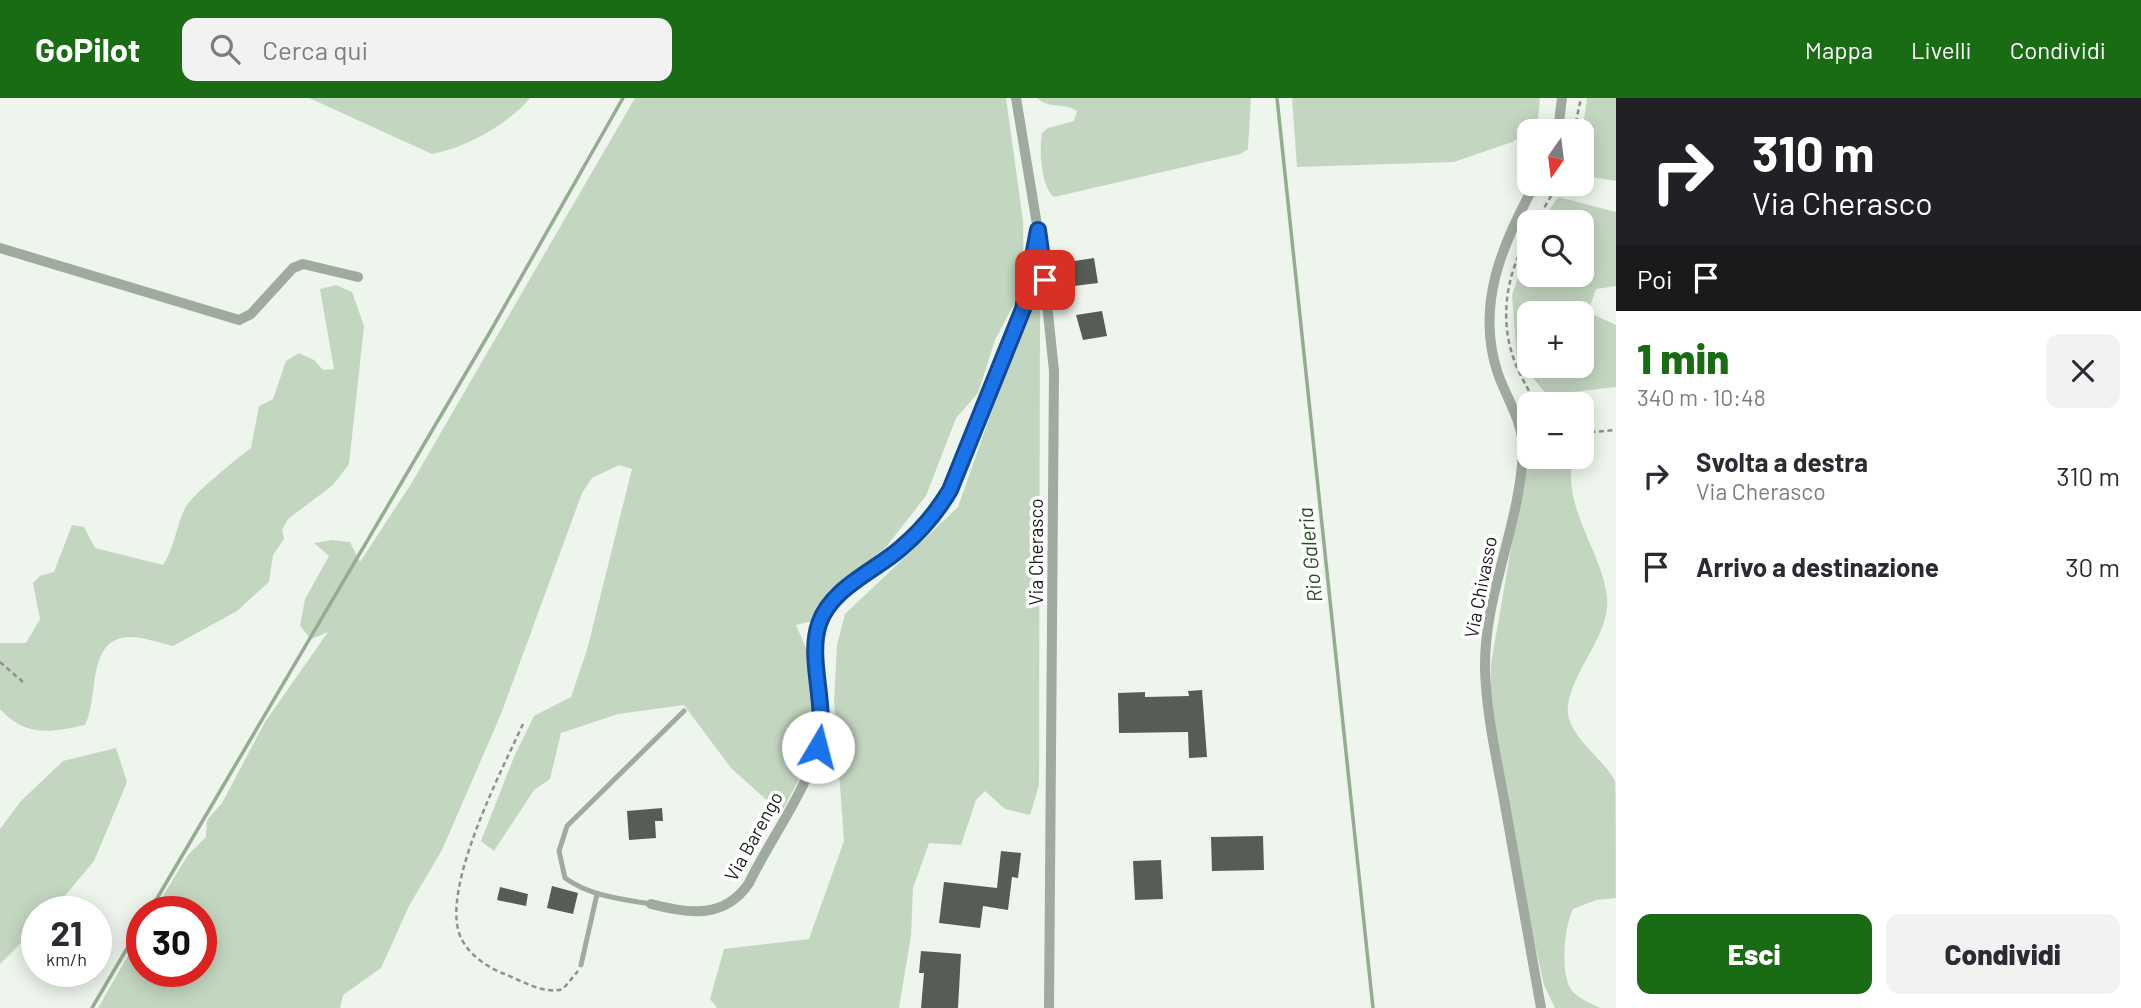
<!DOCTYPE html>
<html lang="it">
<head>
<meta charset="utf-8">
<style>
	body { margin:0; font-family:Barlow,sans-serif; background:#f2f2f3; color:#2b2b33; height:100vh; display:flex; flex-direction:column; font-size:26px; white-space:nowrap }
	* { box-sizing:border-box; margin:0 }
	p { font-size:23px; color:#7c7c81 }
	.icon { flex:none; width:38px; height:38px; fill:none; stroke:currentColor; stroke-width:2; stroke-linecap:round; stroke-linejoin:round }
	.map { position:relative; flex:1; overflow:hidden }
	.details { display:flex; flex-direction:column; background:#fff; width:525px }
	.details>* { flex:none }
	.hud { background:#202124; color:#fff; overflow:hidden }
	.needle { width:46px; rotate:194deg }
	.fabs { position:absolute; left:1517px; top:21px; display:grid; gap:14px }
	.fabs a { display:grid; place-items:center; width:77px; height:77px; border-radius:14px; background:#fff; box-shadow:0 4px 18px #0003; font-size:35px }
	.speed { position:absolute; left:21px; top:798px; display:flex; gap:14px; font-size:35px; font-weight:700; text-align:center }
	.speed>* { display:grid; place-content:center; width:91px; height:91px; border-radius:50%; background:#fff; box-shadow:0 4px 18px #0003; line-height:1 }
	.speed small { font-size:18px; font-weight:400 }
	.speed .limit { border:10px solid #d22; background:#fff; color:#111 }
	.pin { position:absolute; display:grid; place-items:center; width:60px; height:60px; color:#fff; margin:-30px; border-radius:14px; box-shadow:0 4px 10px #0006 }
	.me { position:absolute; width:77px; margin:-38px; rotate:8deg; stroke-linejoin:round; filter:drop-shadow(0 0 5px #0008) }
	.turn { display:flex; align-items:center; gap:24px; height:147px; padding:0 21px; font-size:32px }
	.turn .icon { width:91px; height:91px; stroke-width:2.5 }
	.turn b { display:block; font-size:49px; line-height:60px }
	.then { display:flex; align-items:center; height:66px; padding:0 21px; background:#0003; gap:14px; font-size:26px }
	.round { display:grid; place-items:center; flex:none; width:74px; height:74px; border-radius:14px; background:#f2f2f3 }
	.head { display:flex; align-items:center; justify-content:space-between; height:119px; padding:0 21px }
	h1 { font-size:42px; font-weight:800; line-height:52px; color:#196c14 }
	.button { display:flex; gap:14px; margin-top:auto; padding:14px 21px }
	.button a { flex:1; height:80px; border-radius:14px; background:#196c14; color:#fff; font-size:28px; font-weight:800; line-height:80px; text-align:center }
	.button a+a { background:#f2f2f3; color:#2b2b33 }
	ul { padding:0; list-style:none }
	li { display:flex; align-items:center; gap:21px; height:91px; padding:0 21px }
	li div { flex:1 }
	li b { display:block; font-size:26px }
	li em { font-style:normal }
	header { display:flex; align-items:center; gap:42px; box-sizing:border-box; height:98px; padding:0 35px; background:#196c14; color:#fff }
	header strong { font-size:33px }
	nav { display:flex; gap:38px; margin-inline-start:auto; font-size:24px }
	.search { width:490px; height:63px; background:#f2f2f3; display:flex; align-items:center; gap:18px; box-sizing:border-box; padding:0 24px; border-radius:14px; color:#7c7c81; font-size:26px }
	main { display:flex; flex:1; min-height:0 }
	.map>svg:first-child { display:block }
</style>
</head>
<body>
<header>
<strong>GoPilot</strong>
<div class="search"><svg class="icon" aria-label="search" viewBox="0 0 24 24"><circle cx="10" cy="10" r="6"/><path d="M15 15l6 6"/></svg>Cerca qui</div>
<nav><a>Mappa</a><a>Livelli</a><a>Condividi</a></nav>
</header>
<main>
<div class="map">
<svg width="1616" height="910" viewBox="0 0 1616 910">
	<rect width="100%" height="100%" fill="#edf5ec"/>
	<g fill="#c3d7c0" fill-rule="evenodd">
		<path d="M309,0H530C507,27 466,50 432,56Z"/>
		<path d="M635,0H1006L1023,123L1024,187L995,242L978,295L956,320L926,398L886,449L836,492L817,522L796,527L812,564L816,630L807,667L781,715L731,670L684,607L618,616L561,635L550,681L534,692L494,753L481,743L514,659L534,618L571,599L587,552L632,371L619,367L592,380L582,395L501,616L442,752L409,808L381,870L343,897L340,910H98L142,833V873H201V814H153L188,757L206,739L207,722L222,705L265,624L328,534L311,541L300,528L305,501L329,458L314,445L332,442L350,444L360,464L411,386Z"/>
		<path d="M1037,0H1251L1248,51L1240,56L1054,99C1041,89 1039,51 1042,35L1048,30L1074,23L1077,13C1064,4 1050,12 1037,0Z"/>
		<path d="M1292,0H1540L1537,32L1530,33L1512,44L1454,64L1297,69Z"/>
		<path d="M1587,0H1616V83L1592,79L1582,67V36Z"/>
		<path d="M1558,99L1616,114V188L1596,191L1588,214L1616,227V289L1547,297L1517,260L1512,197L1529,147L1530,177H1582V124H1541ZM1530,215H1582V268H1530Z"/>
		<path d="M336,187L352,194L364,228L349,366L333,387L288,421L282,432L284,441L273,457L269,484L237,513L173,548C160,545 143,539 130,539C85,540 100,599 85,627C51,634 27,640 0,611V545H26L40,521L33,485L40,478L54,474L72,427L84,429L95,450L163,467C175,449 176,428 185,410C193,396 236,361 251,350L259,308L273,301L286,263L299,255L314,262L323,272L334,271L320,191Z"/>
		<path d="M1028,194L1040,204L1039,687L1030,717L1005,711L985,693L976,702L961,747L929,745L913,790L911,838L899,910H717L710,901L724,851L809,841L844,743L834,604L837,547L845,516L958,409L1003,281Z"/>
		<path d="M1529,313L1530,359H1574C1560,403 1599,451 1606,492C1615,533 1574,567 1568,607C1564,637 1603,659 1615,683C1616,693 1616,782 1616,800L1596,802L1573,811C1564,830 1561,868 1569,888C1574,899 1590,905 1600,910H1555L1544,887L1525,802L1491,607V566L1528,352L1525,317Z"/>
		<path d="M116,650L127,684L94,763L51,814H37V829L0,866V731L21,703L63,663Z"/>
	</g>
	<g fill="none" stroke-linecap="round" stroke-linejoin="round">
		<g stroke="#94ad91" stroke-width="3.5">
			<path d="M1277,0L1373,910"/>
			<path d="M149,814L490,234L623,0"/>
			<path d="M92,910L142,825"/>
		</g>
	</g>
	<g fill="#575d56">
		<path d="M1094,160L1098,185L1074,188L1068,164Z"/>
		<path d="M1102,213L1107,238L1083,242L1076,217Z"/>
		<path d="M1202,592L1207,659L1189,660L1188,634L1119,635L1118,595L1145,594V599L1189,598L1188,593Z"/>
		<path d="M662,710L663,723H655L656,740L629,742L627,713Z"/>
		<path d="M1263,738L1264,772L1212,773L1211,739Z"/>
		<path d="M1001,753L1021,755L1018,780L1012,779L1008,812L983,808L980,830L939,825L944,784L997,790Z"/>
		<path d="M1161,762L1163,801L1135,802L1133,763Z"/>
		<path d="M552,788L578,795L573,816L547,810Z"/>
		<path d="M500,789L528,796L526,808L497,802Z"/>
		<path d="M921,853L961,856L958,910H921L924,875H919Z"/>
	</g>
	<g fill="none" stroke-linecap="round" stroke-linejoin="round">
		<g stroke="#8d938c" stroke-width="2.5" stroke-dasharray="5 3.5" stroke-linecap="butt">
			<path d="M1574,33L1581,0"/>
			<path d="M1536,124L1558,86"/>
			<path d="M1530,135C1506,175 1498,223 1516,267C1521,280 1530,292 1534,306"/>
			<path d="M1582,335L1616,332"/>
			<path d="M0,564L23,584"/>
			<path d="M523,626C502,672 437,796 462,842C471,858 486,868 502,875C521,882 543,897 563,891L578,873"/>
		</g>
		<g stroke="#a0ab9f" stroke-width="5">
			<path d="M651,806C621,801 590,798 565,780L559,753L567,728L684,613"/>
			<path d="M581,867L597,796"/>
		</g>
		<g stroke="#a0ab9f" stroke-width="10">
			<path d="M1016,0L1042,157L1054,273L1049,910"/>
			<path d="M1558,33L1562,0"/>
			<path d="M1535,86C1502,146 1475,208 1498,276C1507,301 1523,324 1523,351C1521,425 1484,496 1485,570C1486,615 1497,662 1505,707C1517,774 1529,842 1541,910"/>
			<path d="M0,150L239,222L251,216L293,170L303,166L358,179"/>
			<path d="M651,806C689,816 725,821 749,785C771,739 812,686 821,636C828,598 804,555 822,519C834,493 863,480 885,463C911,443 934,420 950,392L1023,211L1036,142"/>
		</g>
	</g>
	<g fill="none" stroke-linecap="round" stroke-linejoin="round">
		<defs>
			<path id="route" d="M818,649C828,607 807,562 819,526C831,490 875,473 901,450C921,433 937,414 950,392L1023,211L1038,132L1045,182"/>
		</defs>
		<use href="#route" stroke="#114b97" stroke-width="18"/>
		<use href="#route" stroke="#1a73e8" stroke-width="12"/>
	</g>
	<g text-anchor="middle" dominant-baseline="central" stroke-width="7" stroke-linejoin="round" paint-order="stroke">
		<g font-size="19" fill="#1a1c19" stroke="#fff">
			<text transform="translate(1035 454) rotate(-90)">Via Cherasco</text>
			<text transform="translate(1480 489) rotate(-79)">Via Chivasso</text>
			<text transform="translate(753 738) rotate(-61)">Via Barengo</text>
		</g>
		<g font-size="21" font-style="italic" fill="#284d25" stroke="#fff">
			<text transform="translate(1309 457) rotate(-96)">Rio Galeria</text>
		</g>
	</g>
</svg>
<div class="fabs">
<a><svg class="needle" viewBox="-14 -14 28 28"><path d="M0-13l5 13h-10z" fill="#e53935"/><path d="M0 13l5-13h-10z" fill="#7c7c81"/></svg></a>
<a><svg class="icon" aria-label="search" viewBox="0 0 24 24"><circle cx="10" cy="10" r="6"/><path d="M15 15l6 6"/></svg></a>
<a>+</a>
<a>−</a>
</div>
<div class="speed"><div>21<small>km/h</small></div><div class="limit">30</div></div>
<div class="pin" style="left:1045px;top:182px;background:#d93025"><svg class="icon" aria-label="arrive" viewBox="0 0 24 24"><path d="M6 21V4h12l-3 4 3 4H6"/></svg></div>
<svg class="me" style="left:818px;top:649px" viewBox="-20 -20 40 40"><circle r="19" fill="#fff"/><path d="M0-13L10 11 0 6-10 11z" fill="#1a73e8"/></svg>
</div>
<section class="details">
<div class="hud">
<div class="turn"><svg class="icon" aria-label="right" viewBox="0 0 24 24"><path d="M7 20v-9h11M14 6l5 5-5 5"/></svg><div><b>310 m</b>Via Cherasco</div></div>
<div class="then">Poi<svg class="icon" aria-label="arrive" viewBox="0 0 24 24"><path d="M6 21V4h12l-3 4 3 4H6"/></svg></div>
</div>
<div class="head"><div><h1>1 min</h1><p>340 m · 10:48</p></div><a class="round"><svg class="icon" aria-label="close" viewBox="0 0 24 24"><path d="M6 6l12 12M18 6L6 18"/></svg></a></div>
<ul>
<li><svg class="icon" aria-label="right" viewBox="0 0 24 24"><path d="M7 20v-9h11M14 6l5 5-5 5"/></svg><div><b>Svolta a destra</b><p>Via Cherasco</p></div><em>310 m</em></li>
<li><svg class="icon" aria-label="arrive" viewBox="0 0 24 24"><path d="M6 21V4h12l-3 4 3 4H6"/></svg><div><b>Arrivo a destinazione</b></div><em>30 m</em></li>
</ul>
<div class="button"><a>Esci</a><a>Condividi</a></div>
</section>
</main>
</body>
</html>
